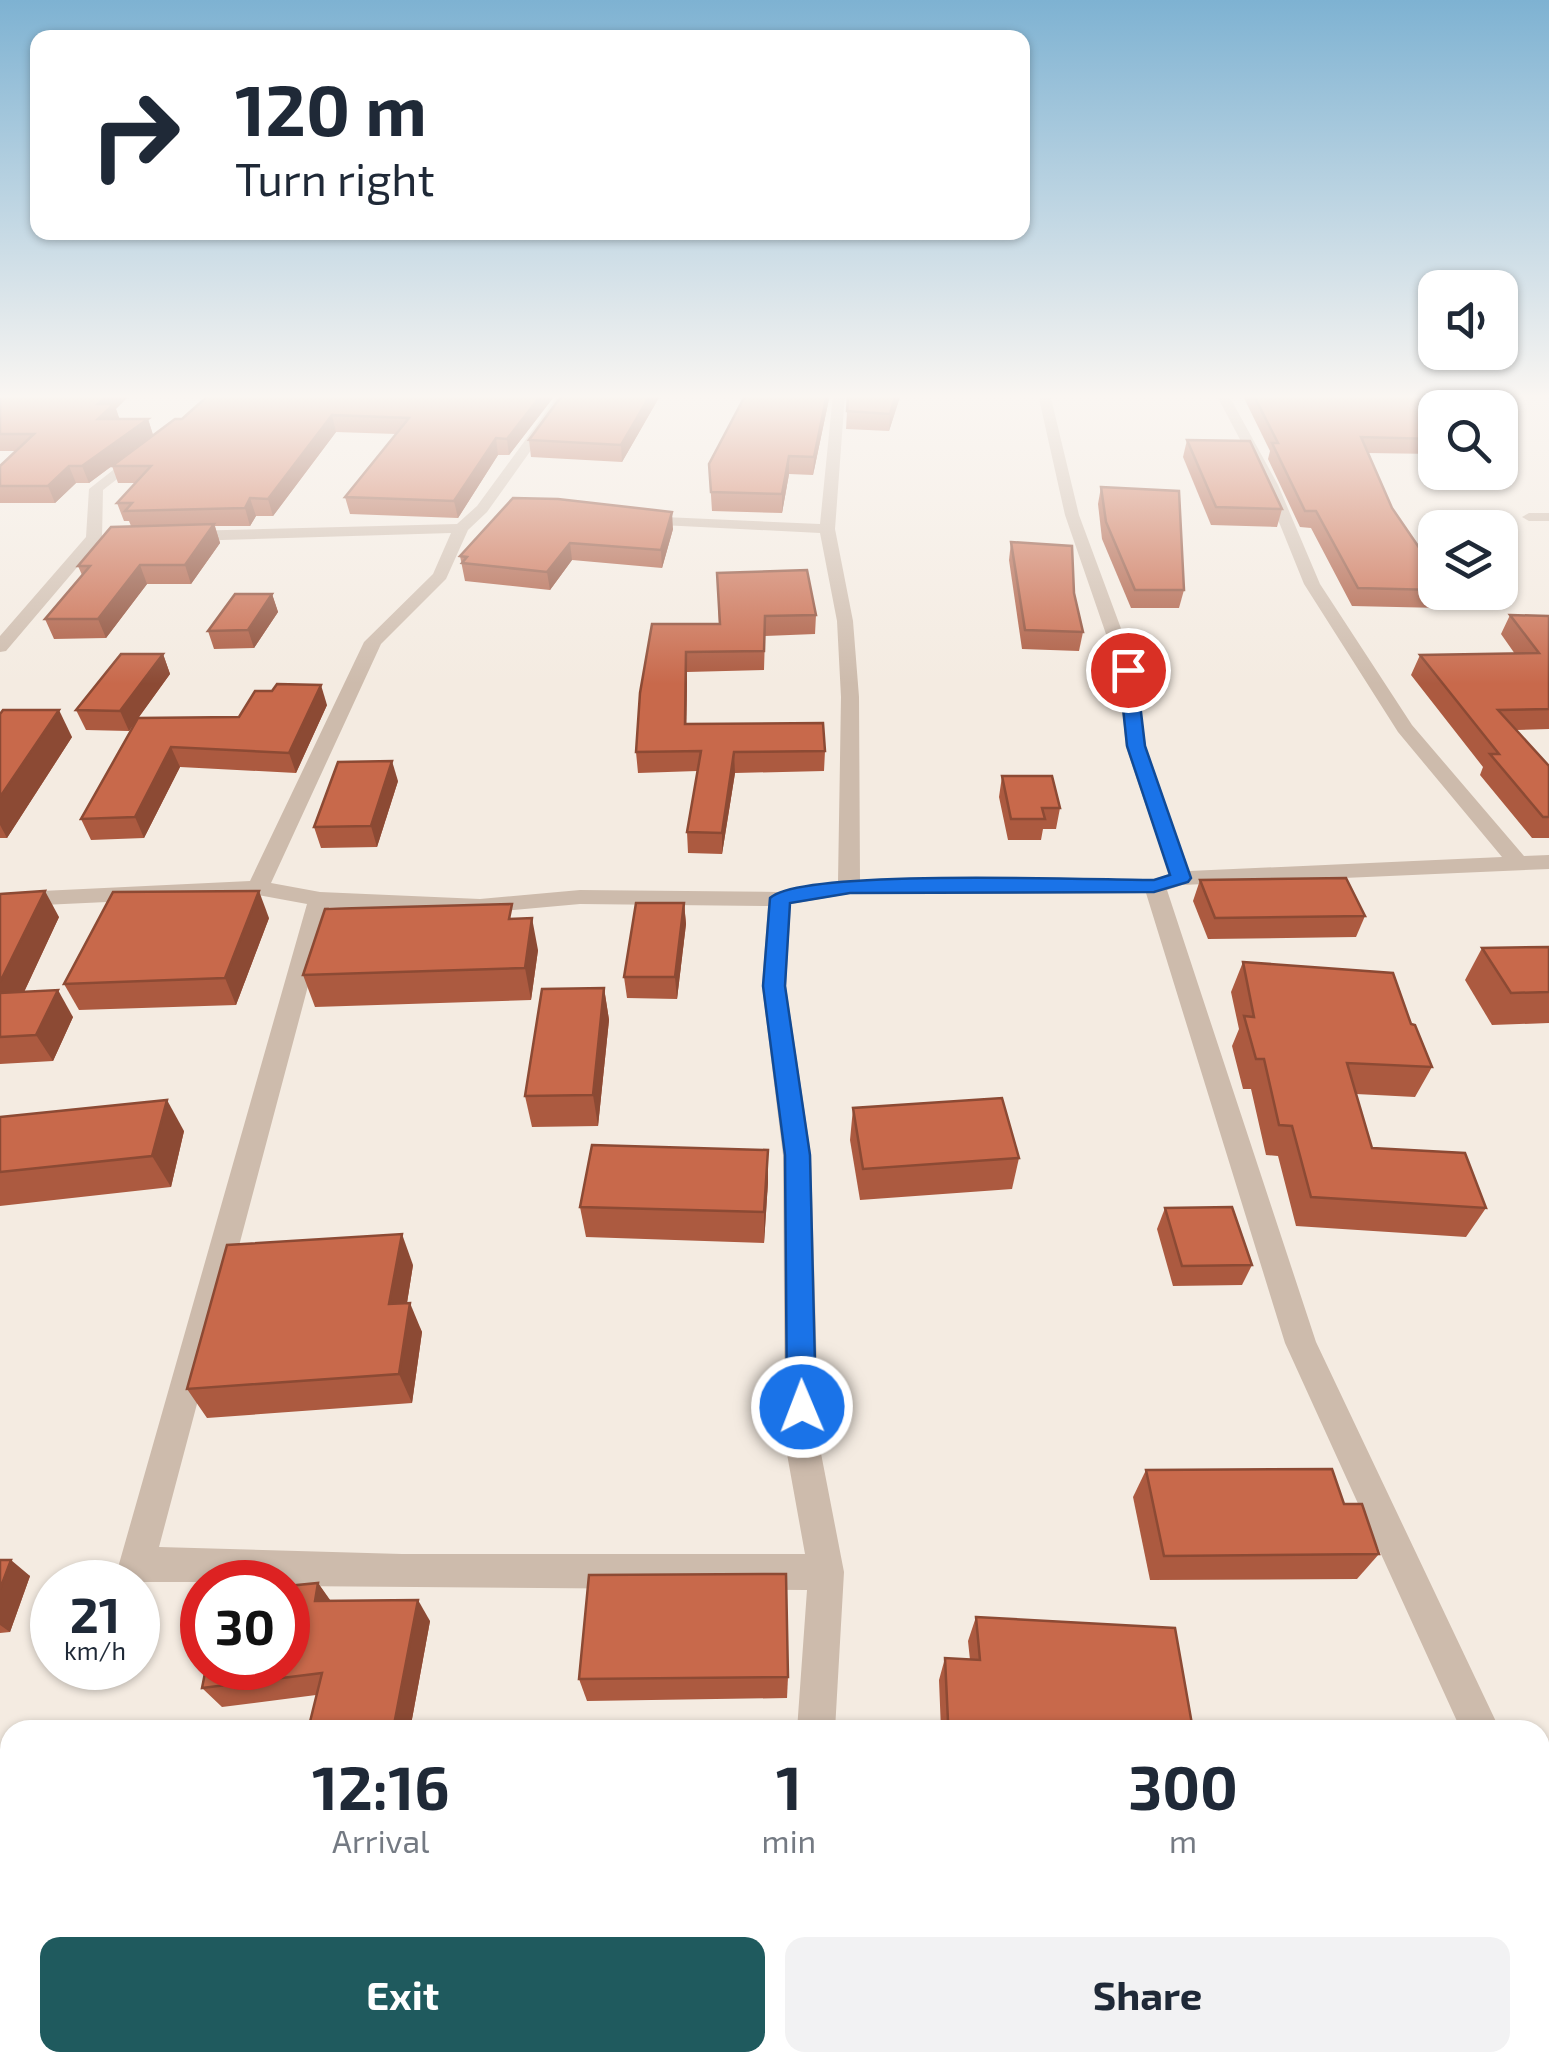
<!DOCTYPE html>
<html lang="en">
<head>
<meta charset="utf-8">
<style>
	body { margin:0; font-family:"Exo 2",sans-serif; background:#f2f2f3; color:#1f2937; height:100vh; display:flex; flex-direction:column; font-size:38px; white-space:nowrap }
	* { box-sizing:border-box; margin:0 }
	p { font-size:32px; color:#747a83 }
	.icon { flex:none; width:55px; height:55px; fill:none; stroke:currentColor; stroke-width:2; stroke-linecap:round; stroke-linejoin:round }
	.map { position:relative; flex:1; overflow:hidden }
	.panel { position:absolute; left:0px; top:1720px; width:1550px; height:352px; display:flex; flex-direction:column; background:#fff; border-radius:30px 30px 0 0; box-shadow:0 2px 8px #0004 }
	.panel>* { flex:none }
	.banner { position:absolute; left:30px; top:30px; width:1000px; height:210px; border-radius:20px; box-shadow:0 2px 8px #0004; background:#fff; color:#1f2937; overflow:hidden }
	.tools { position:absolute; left:1418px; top:270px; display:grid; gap:20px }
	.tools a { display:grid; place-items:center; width:100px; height:100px; border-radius:20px; background:#fff; box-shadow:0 2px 8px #0004; font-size:50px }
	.speed { position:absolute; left:30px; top:1560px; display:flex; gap:20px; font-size:50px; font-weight:700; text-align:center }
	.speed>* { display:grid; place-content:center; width:130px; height:130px; border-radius:50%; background:#fff; box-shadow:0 2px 8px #0004; line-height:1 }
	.speed small { font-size:25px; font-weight:400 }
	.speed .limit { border:15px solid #d22; background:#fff; color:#111 }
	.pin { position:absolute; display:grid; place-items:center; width:85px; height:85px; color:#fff; margin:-42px; border:5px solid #fff; border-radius:50%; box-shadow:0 2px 10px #0007 }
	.me { position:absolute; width:110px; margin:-55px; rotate:359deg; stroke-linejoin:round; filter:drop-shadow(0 0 8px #0008) }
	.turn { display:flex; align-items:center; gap:35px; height:210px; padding:0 40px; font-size:45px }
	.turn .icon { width:130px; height:130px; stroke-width:2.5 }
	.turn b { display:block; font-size:70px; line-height:85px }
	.eta { display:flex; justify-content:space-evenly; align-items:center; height:170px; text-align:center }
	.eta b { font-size:60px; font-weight:700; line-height:70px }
	.cta { display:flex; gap:20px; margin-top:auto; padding:20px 40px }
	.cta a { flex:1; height:115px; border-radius:20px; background:#1f5a5e; color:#fff; font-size:40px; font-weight:700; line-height:115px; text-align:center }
	.cta a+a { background:#f2f2f3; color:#1f2937 }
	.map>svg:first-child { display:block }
</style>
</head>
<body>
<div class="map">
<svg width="1549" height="2072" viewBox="0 0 1549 2072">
	<rect width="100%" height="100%" fill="#f4ebe1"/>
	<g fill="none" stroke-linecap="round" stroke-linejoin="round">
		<g fill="#cdbbac" fill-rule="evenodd">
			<path d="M559,394H571L487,512L468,530L446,579L381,644L271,883L320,892L480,899L580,890L780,892L838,882L841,697L837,621L820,533L642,524L635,520L642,516L820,524L833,394H845L835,529L853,621L859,697L860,880L1154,879L1169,874L1126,747L1118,669L1065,515L1038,394H1050L1079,515L1136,669L1146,747L1189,871L1502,857L1398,732L1304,584L1264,485L1216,394H1228L1278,485L1320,584L1412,725L1524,856L1549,855V869L1182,885L1167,890L1316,1342L1500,1730H1461L1285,1343L1146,893L849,894L791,904L786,986L811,1155L819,1443L844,1572L835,1730H797L807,1590L288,1586V1582H137L124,1577L119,1564L307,904L258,895L0,907V893L250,881L364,642L433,574L451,533L187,541L179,536L187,531L457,524L477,506ZM580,904L768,906L762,986L783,1155L785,1443L805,1554H402L159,1547L329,907L480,913Z"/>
			<path d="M136,452L148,455L103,490L102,538L6,651L0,652V636L86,537L89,489Z"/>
			<path d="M1549,513V521H1529L1522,517L1529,513Z"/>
			<path d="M1540,1835L1549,1839V1897L1540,1893Z"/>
			<path d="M821,2062H867L868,2072H822Z"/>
		</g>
	</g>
	<g fill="#ac5a40">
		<path d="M0,394L116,409L119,419H148L153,435L182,419L210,394H556L509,455H498L458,518L350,514L345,497L396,434L336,432L273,516H256L250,526H215L220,543L191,584H147L106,638L54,639L45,619L82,575L78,566L131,526L129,521H124L117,503L136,483H118L112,466L89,483H76L55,503H0V466L16,451H0Z"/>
		<path d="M661,394L622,462L531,457L529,440Z"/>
		<path d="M732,394H830L813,475L789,474L782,513L712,511L709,464L745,396Z"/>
		<path d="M848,394L900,396L889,431L846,429Z"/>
		<path d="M1242,394H1414L1435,416V454L1368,453L1392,508L1435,571V592H1447L1441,608L1352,606L1311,528L1300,527L1268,459L1270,451Z"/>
		<path d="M1187,440L1282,509L1277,527L1211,525L1183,457Z"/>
		<path d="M1101,487L1184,590L1179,608H1131L1102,539L1098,504Z"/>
		<path d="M673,529L662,568L572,560L550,590L465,581L460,556Z"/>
		<path d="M1011,542L1074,593L1083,632L1079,651L1022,649L1009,560Z"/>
		<path d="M717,573L816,615L815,634L765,636L764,670L687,672L686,724L825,751L824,771L735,773L722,854L688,853L687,832L697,771L638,773L636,752L640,693L719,624Z"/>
		<path d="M272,594L278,612L254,648L214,649L208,631Z"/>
		<path d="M1510,615L1549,616V729L1516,730L1549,766V838H1532L1480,775L1483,767L1411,675L1420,655L1515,654L1501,634Z"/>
		<path d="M163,654L170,674L138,718L239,717L327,705L296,773L180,767L144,838L91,840L81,819L137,719L129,731L86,730L76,710Z"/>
		<path d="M0,714L72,737L7,838H0Z"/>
		<path d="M1002,776L1060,808L1056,829H1043L1041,840H1008L999,797Z"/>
		<path d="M398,781L377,847L321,848L314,827Z"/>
		<path d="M1200,880L1365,916L1356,937L1208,939L1193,901Z"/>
		<path d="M0,894L59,917L24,992L73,1017L53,1061L0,1064Z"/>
		<path d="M684,903L686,924L677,999L627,998L624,977Z"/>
		<path d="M269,918L236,1005L79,1010L64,984Z"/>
		<path d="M1549,947V1023L1492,1025L1465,980L1482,948Z"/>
		<path d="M538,950L531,1000L315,1007L303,975Z"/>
		<path d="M1243,962L1411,1024L1432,1067L1415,1097L1356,1094L1372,1148L1486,1208L1466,1237L1296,1226L1278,1156L1266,1155L1251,1089H1243L1232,1046L1239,1029L1231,992Z"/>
		<path d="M604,988L609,1020L598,1126L532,1127L525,1096Z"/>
		<path d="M853,1108L1019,1158L1012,1189L860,1200L850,1140Z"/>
		<path d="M0,1117L184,1131L171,1187L0,1206Z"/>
		<path d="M768,1150V1182L764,1243L586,1237L580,1207Z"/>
		<path d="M1165,1208L1252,1265L1242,1285L1173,1286L1157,1229Z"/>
		<path d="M413,1265L407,1303L422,1332L412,1403L207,1418L187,1389Z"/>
		<path d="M1146,1470L1379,1554L1357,1579L1150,1580L1133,1497Z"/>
		<path d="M0,1560L30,1576L10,1632L0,1633Z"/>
		<path d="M318,1583L330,1601L430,1621L410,1730H308L316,1695L222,1707L202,1688Z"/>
		<path d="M976,1617L1193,1730H941L939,1680L945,1658L970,1660L968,1641Z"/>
		<path d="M788,1677L787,1698L587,1701L579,1679Z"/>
	</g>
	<g fill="#8c4a34">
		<path d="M109,394H131L116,409L120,420L98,419V404Z"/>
		<path d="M542,394H556L509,455L507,439Z"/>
		<path d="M651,394H661L622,462L621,445Z"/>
		<path d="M827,394H830L813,475L814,457Z"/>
		<path d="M896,394H901L889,431L890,414Z"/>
		<path d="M332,415L336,432L273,516L268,499Z"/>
		<path d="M148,419L153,435L89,483L82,466Z"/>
		<path d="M496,438L498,455L458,518L454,501Z"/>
		<path d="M789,456V474L782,513V494Z"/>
		<path d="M69,466L76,483L55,503L48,486Z"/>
		<path d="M250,498L256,516L250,526L245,508Z"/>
		<path d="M672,512L673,529L662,568L661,550Z"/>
		<path d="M214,524L220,543L191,584L185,565Z"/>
		<path d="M570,543L572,560L550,590L547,572Z"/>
		<path d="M140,565L147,584L106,638L98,619Z"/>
		<path d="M272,594L278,612L254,648L248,630Z"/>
		<path d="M686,652L687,672L686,745L685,724Z"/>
		<path d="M163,654L170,674L129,731L120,711Z"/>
		<path d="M321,685L327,705L296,773L289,753Z"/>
		<path d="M59,710L72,737L7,838L0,825V797Z"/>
		<path d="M171,747L180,767L144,838L135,817Z"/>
		<path d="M734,752L735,773L722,854V833Z"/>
		<path d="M392,761L398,781L377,847L371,826Z"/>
		<path d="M45,891L59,917L11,1020L0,1002V982Z"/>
		<path d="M259,891L269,918L236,1005L225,978Z"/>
		<path d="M684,903L686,924L677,999L675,977Z"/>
		<path d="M532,918L538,950L531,1000L525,968Z"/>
		<path d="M604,988L609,1020L598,1126L593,1095Z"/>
		<path d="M58,990L73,1017L53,1061L36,1035Z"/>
		<path d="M167,1100L184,1131L171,1187L152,1156Z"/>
		<path d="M768,1150V1182L764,1243V1212Z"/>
		<path d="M402,1234L413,1265L402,1334L389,1304Z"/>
		<path d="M410,1303L422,1332L412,1403L399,1374Z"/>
		<path d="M11,1560L30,1576L10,1632L0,1625V1589Z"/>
		<path d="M318,1583L333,1604L315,1601Z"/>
		<path d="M418,1600L430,1621L410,1730H393Z"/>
		<path d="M10,1984V2037L0,2057V2003Z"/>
		<path d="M487,2062H502L501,2072H486Z"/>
	</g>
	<g fill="#c8694b" stroke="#8c4a34" stroke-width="2.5">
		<path d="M0,394H109L98,404H114L98,419H148L82,466H69L48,486H0V466L34,434H0Z"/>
		<path d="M210,394H542L507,439L496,438L454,501L345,497L409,418L332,415L268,499L250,498L245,508L125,511L132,503H117L151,466H112L175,419H182Z"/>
		<path d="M563,394H651L621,445L529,440Z"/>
		<path d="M746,394H827L814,457L789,456L782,494L711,492L709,464Z"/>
		<path d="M848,394H896L890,414L847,411Z"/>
		<path d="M1253,394H1414L1435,416V439L1361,437L1392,508L1435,571V590L1358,588L1316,511H1305L1272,443H1278Z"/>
		<path d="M1187,440L1250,441L1282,509L1216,507Z"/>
		<path d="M1101,487L1179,491L1184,590H1135L1106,522Z"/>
		<path d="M513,498L558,499L672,512L661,550L570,543L547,572L462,563L467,557L460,556Z"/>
		<path d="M214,524L185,565H140L98,619H45L90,566H78L111,527Z"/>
		<path d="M1011,542L1072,546L1074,593L1083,632L1025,630Z"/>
		<path d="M807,570L816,615L765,616L764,651L686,652L685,724L823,723L825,751L734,752L722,833L687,832L701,751L636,752L640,693L652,624H720L717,573Z"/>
		<path d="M235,594H272L248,630L208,631Z"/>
		<path d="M1510,615L1549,616V709L1498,710L1549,766V817H1543L1490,754H1499L1420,655L1539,653Z"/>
		<path d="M121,654H163L120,711L76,710Z"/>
		<path d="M277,684L321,685L289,753L171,747L135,817L81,819L138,718L239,717L255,691H272Z"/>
		<path d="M3,710H59L0,797V714Z"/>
		<path d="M392,761L371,826L314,827L338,762Z"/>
		<path d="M1002,776H1052L1060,808H1042L1045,819H1011Z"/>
		<path d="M1346,878L1365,916L1215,918L1200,880Z"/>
		<path d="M45,891L0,982V894Z"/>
		<path d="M259,891L225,978L64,984L113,892Z"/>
		<path d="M636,903H684L675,977H624Z"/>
		<path d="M512,904L509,919L532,918L525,968L303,975L325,909Z"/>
		<path d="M1549,947V992L1511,993L1482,948Z"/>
		<path d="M1243,962L1393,973L1411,1024L1415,1025L1432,1067L1347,1063L1372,1148L1465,1153L1486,1208L1311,1197L1292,1126L1279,1125L1264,1059H1256L1244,1016L1254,1017Z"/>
		<path d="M604,988L593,1095L525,1096L542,989Z"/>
		<path d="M58,990L36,1035L0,1037V993Z"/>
		<path d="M1002,1098L1019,1158L863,1169L853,1108Z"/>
		<path d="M167,1100L152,1156L0,1172V1117Z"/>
		<path d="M592,1145L768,1150L764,1212L580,1207Z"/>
		<path d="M1232,1207L1252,1265L1182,1266L1165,1208Z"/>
		<path d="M402,1234L389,1304L410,1303L399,1374L187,1389L227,1245Z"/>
		<path d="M1332,1469L1344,1504H1362L1379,1554L1164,1556L1146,1470Z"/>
		<path d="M0,1560H11L0,1589Z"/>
		<path d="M786,1574L788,1677L579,1679L589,1575Z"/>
		<path d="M318,1583L315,1601L418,1600L393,1730H308L322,1673L202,1688L206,1668H288V1586Z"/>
		<path d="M976,1617L1175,1628L1193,1730H1127L948,1721L945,1658L980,1660Z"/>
		<path d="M0,1934L10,1937V1984L0,2003Z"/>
		<path d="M378,2062H487L486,2072H376Z"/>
	</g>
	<linearGradient id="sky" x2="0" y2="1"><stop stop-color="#7eb2d2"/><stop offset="0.58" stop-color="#faf6f2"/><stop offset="1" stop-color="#faf6f2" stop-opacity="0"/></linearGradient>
	<rect width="1549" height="684" fill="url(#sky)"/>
	<path fill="#1a73e8" stroke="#114b97" stroke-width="2.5" d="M1128,665L1136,670L1145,746L1191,878L1188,882L1154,892L850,893L790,903L785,986L810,1155L816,1407L812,1417L802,1421L791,1417L787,1407L785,1155L763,986L770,898C800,868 1095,880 1154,880L1170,875L1127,746L1119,670Z"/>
</svg>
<div class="tools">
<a><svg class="icon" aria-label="sound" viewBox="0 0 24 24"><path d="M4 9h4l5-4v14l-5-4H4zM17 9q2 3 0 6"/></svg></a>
<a><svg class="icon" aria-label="search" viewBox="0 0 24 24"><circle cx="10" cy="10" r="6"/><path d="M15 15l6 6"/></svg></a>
<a><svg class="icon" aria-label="layers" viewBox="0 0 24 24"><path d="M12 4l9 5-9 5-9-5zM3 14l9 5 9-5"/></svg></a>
</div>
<div class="speed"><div>21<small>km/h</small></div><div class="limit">30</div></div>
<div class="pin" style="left:1128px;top:670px;background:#d93025"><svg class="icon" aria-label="arrive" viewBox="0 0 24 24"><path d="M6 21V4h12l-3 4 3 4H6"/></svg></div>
<svg class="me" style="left:802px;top:1407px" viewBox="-20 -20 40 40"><circle r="17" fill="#1a73e8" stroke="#fff" stroke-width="3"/><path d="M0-11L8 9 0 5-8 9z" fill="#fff"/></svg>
<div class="banner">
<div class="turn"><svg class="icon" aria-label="right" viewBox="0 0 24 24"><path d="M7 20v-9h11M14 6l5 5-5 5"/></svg><div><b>120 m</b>Turn right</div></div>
</div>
<section class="panel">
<div class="eta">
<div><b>12:16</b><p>Arrival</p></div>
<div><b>1</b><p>min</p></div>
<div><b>300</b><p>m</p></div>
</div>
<div class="cta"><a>Exit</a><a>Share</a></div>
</section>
</div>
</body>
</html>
